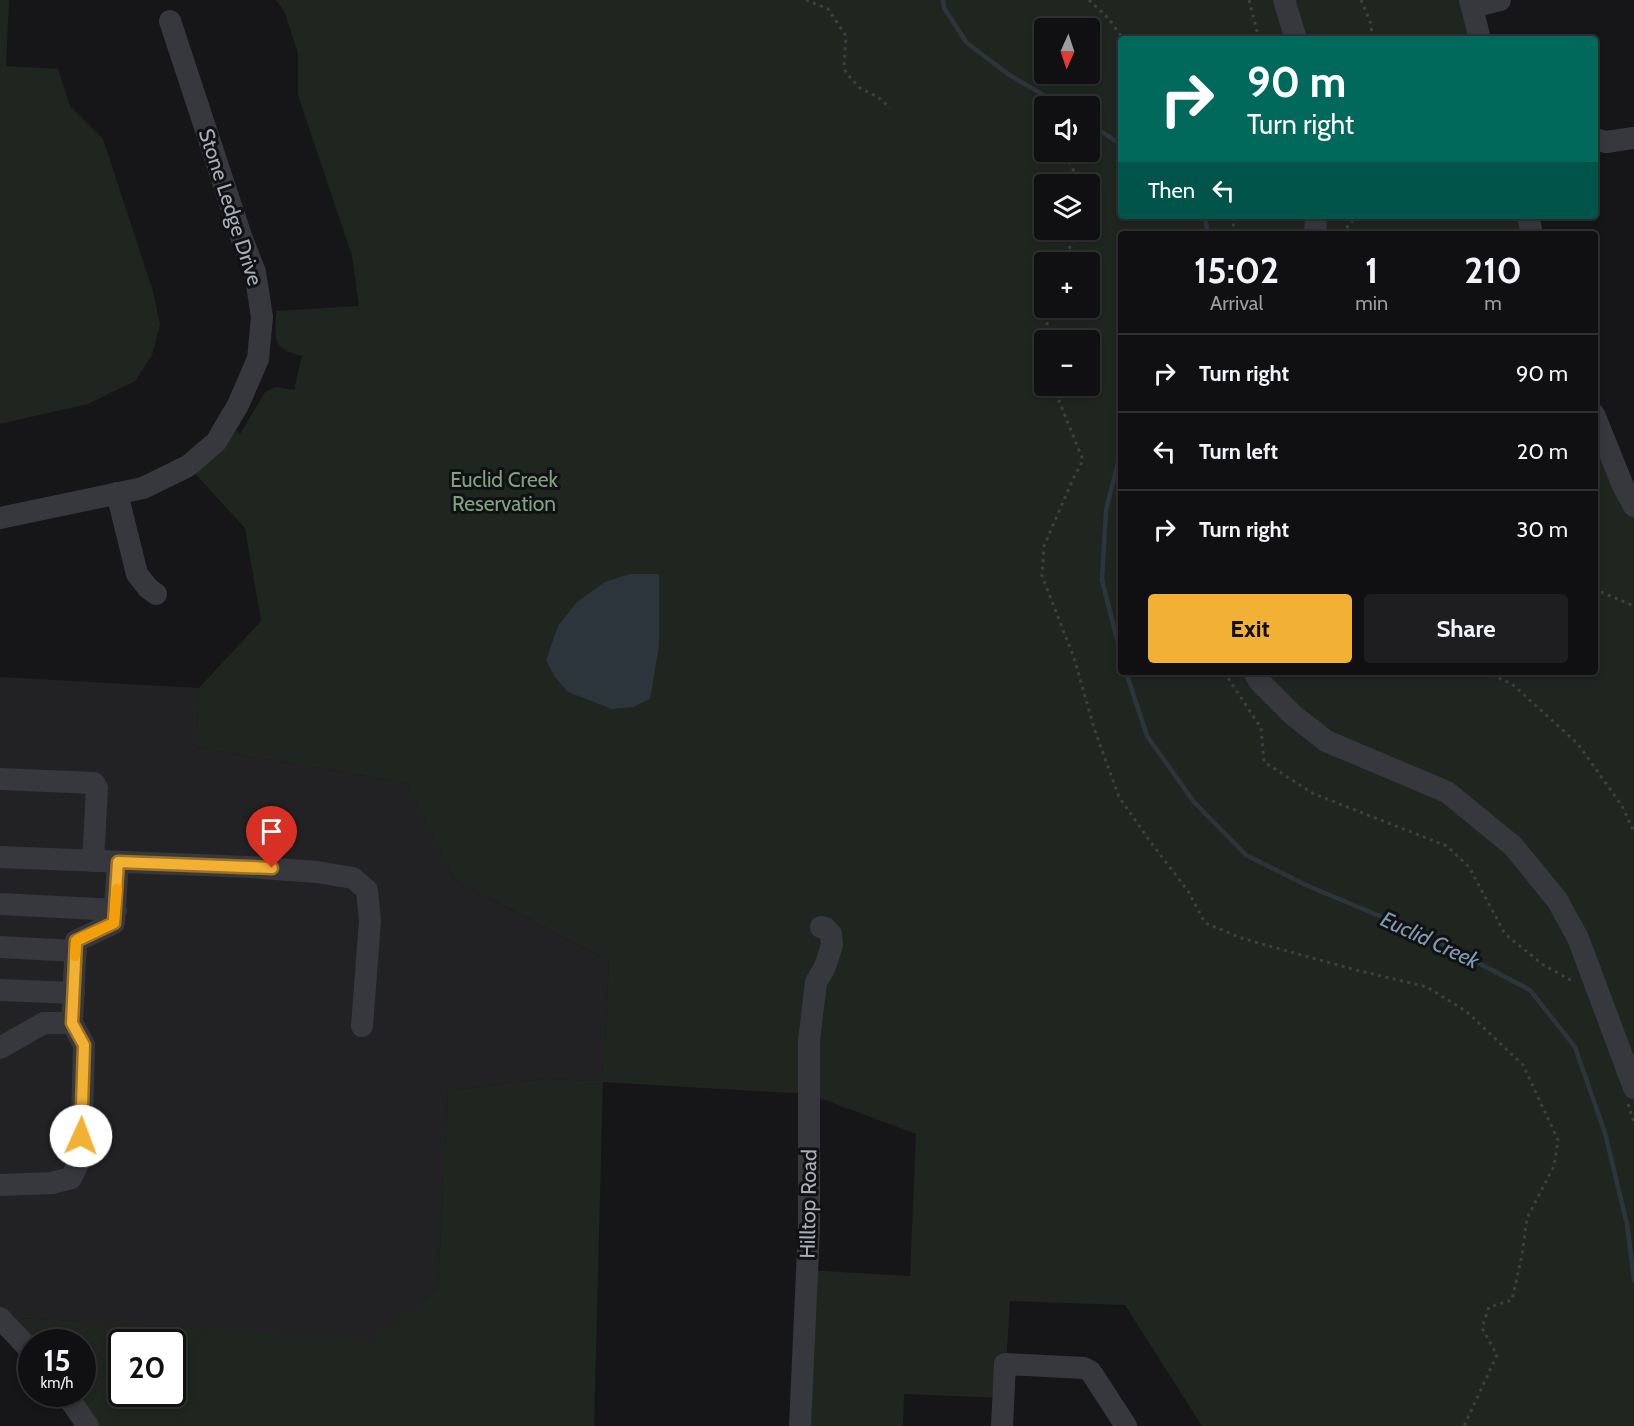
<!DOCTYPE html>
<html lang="en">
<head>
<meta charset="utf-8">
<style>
	body { margin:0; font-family:Cabin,sans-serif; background:#1e1e20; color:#f1f3f6; height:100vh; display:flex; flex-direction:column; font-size:22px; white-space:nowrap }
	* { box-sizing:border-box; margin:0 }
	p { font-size:20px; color:#9c9d9f }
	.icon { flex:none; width:33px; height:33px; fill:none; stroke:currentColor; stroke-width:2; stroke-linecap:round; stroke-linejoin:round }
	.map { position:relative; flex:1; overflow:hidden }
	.side { position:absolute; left:1118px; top:231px; width:480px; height:444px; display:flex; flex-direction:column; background:#101012; border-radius:6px; box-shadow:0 3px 9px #0003,0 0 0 2px #303032 }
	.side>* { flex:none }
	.hud { position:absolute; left:1118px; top:36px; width:480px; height:183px; border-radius:6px; box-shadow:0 3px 9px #0003,0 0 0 2px #303032; background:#00695c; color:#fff; overflow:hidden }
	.needle { width:39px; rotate:183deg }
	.controls { position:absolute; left:1034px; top:18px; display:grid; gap:12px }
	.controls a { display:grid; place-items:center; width:66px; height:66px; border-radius:6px; background:#101012; box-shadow:0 3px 9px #0003,0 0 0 2px #303032; font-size:30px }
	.speed { position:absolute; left:18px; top:1329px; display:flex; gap:12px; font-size:30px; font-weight:700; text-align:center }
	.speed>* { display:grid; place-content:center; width:78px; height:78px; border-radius:50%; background:#101012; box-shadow:0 3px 9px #0003,0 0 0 2px #303032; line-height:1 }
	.speed small { font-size:15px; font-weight:400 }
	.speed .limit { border:3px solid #111; border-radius:9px; background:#fff; color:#111 }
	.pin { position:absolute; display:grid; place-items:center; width:51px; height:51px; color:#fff; margin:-62px -26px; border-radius:50% 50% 50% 0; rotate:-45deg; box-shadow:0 0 6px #0007 }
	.pin .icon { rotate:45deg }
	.me { position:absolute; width:66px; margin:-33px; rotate:2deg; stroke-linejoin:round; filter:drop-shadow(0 0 4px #0008) }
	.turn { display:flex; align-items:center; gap:21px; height:126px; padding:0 30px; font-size:27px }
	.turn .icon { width:78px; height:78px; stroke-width:2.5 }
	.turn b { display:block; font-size:42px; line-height:51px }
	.then { display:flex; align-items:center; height:57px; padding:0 30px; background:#0003; gap:12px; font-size:22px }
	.eta { display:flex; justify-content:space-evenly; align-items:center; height:102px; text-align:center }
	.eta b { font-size:36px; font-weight:800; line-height:42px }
	.action { display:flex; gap:12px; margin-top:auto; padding:12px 30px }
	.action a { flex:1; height:69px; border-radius:6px; background:#f2b134; color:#111; font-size:24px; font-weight:800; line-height:69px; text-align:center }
	.action a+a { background:#1e1e20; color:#f1f3f6 }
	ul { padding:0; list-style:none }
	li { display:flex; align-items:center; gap:18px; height:78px; padding:0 30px; border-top:2px solid #303032 }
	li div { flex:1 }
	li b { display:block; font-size:22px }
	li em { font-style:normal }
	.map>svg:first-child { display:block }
</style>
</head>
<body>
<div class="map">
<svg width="1634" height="1426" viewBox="0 0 1634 1426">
	<rect width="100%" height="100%" fill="#161618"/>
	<path fill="#222225" d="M0,677L199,688L196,747L406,783L454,879L609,961L603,1081L544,1079L448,1091L438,1290L371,1339L0,1317Z"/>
	<g fill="#1e261f" fill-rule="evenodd">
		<path d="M0,0H9L6,66L58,69L70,106L103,139L153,291L160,325L152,355L135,381L88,404L0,424Z"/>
		<path d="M276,0H1470L1480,39H1120V216H1528L1532,234H1120V672H1594L1595,414L1634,506V1426H1202L1125,1305L1010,1301L1004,1398L904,1394L903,1426H800L807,1270L910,1276L916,1134L809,1094L603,1082L594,1426H88L66,1394H82V1342H32L0,1317L371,1338L438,1290L448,1091L544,1079L603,1081L609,961L454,879L406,783L196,747L199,688L261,621L245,528L188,466L228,423L240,434L265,392L276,387L294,390L302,356C270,348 276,339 276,311L359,306L352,256L298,95V54L285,13ZM1044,28H1089V74H1044ZM1044,106H1089V152H1044ZM1044,184H1089V230H1044ZM1044,262H1089V308H1044ZM1044,340H1089V386H1044ZM122,1342H172V1394H122Z"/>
	</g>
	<path fill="#2c353c" d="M630,574H659V646L650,699L633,707L612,709L568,692L554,676L546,660L558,626L577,602L605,582Z"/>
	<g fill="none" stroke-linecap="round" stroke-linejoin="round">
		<g stroke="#2c353c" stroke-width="4.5">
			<path d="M943,0L944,8L967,43L1008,74L1062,106"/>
			<path d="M1089,123L1120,144"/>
			<path d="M1203,216L1205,219L1208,234"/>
			<path d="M1120,455L1106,510L1102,580L1120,651"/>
			<path d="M1126,672L1147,736L1194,802L1246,855L1308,886L1423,934L1530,990L1575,1047L1605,1133L1627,1224L1634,1280"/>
		</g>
		<g stroke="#3d3f44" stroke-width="3" stroke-dasharray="3 4.5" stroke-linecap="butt">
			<path d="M806,0L828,9L846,36L844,66L846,73L860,88L878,97L890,108"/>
			<path d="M1089,0L1109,19L1123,39"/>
			<path d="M1249,0L1259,39"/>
			<path d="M1361,0L1371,24L1372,39"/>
			<path d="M1066,155L1080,184"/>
			<path d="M1232,216L1235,234"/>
			<path d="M1342,234L1356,216"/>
			<path d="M1062,262L1079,230"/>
			<path d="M1047,340V324L1050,308"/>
			<path d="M1053,386L1083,460L1073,479L1044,546L1042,576L1074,658L1095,731L1119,797L1149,840L1188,891L1205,923L1244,939L1356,970L1427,987L1467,1012L1523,1065L1558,1140L1554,1166L1527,1218L1522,1255L1512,1300L1489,1307L1482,1328L1497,1355L1464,1426"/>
			<path d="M1594,589L1634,606"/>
			<path d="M1224,672L1261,728L1264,762L1314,794L1447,846L1469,867L1505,934L1542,964L1574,982"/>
			<path d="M1485,672L1512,684L1578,744L1622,806L1634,832"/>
			<path d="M1628,1104L1634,1123"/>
		</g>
		<g stroke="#37383d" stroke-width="22">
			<path d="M1284,0L1296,39"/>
			<path d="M1470,0L1480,39"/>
			<path d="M1472,7L1500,0"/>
			<path d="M1594,139L1606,142L1634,138"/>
			<path d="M1528,216L1532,234"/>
			<path d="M1315,234L1316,216"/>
			<path d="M1594,414L1623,486L1634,506"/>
			<path d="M117,493L137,574L148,588L156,594"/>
			<path d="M0,518L143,488L188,466L216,442L238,405L258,359L262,317L255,272L242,239L170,21"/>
			<path d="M1254,672L1260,682L1293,715L1326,741L1447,792L1513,846L1557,900L1578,938L1634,1088"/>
			<path d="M0,779L94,783L97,788L93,861"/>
			<path d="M0,857L249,867L317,872L353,878L367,890L370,921L362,1026"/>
			<path d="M0,904L116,910"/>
			<path d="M0,947L76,951"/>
			<path d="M0,990L74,993"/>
			<path d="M72,1023L76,941L114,923L118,862"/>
			<path d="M0,1048L44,1023H72L84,1045L81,1158L71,1178L52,1183L0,1185"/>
			<path d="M0,1318L32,1352"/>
			<path d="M66,1394L88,1426"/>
			<path d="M800,1426L809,1228V1041L816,982L825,967L832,945L831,934L825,928L821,927"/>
			<path d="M1002,1426L1005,1364L1084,1368L1091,1372L1126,1426"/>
		</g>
	</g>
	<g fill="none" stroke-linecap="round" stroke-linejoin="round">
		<defs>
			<path id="route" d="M81,1136L84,1045L72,1023L76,941L114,923L118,862L272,868"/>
		</defs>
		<use href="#route" stroke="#9d7322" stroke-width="15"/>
		<use href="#route" stroke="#f2b134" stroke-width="10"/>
		<path stroke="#f59e0b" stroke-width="10" d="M75,956L76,941L78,939L114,923L117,889"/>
	</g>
	<g text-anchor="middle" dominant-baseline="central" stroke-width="6" stroke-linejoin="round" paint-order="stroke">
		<g font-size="21" fill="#a8adb8" stroke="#111113">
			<text transform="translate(231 207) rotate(72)">Stone Ledge Drive</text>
			<text transform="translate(808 1204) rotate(-89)">Hilltop Road</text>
		</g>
		<g font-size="21" fill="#7fa381" stroke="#111113">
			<text x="504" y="479">Euclid Creek<tspan x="504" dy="24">Reservation</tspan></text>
		</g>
		<g font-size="22" font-style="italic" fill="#7f9bb3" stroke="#111113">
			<text transform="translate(1430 940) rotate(25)">Euclid Creek</text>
		</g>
	</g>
</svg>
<div class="controls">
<a><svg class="needle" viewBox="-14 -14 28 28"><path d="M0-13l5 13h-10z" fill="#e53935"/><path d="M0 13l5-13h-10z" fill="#9c9d9f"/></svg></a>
<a><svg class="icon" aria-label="sound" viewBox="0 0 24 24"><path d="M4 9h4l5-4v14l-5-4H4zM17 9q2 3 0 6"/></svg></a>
<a><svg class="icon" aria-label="layers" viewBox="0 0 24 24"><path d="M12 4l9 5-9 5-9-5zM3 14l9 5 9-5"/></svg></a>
<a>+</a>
<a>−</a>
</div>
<div class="speed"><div>15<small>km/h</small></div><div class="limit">20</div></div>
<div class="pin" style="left:272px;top:868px;background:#d93025"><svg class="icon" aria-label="arrive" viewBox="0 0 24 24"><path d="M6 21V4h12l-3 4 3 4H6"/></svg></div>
<svg class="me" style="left:81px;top:1136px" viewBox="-20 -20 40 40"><circle r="19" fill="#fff"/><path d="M0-13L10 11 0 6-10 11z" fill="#f2b134"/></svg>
<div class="hud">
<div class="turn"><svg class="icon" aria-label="right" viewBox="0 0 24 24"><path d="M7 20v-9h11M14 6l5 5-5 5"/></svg><div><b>90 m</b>Turn right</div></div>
<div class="then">Then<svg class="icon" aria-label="left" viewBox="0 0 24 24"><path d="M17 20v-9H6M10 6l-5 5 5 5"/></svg></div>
</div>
<section class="side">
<div class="eta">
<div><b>15:02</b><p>Arrival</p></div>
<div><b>1</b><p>min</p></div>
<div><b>210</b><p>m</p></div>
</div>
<ul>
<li><svg class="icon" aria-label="right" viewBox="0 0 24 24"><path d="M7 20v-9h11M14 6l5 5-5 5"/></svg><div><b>Turn right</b></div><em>90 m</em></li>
<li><svg class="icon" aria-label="left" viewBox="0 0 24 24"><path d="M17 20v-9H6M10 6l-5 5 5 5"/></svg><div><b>Turn left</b></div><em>20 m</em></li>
<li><svg class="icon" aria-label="right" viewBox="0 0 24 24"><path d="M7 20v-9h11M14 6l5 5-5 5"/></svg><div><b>Turn right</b></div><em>30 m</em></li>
</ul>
<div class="action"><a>Exit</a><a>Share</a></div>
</section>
</div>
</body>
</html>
